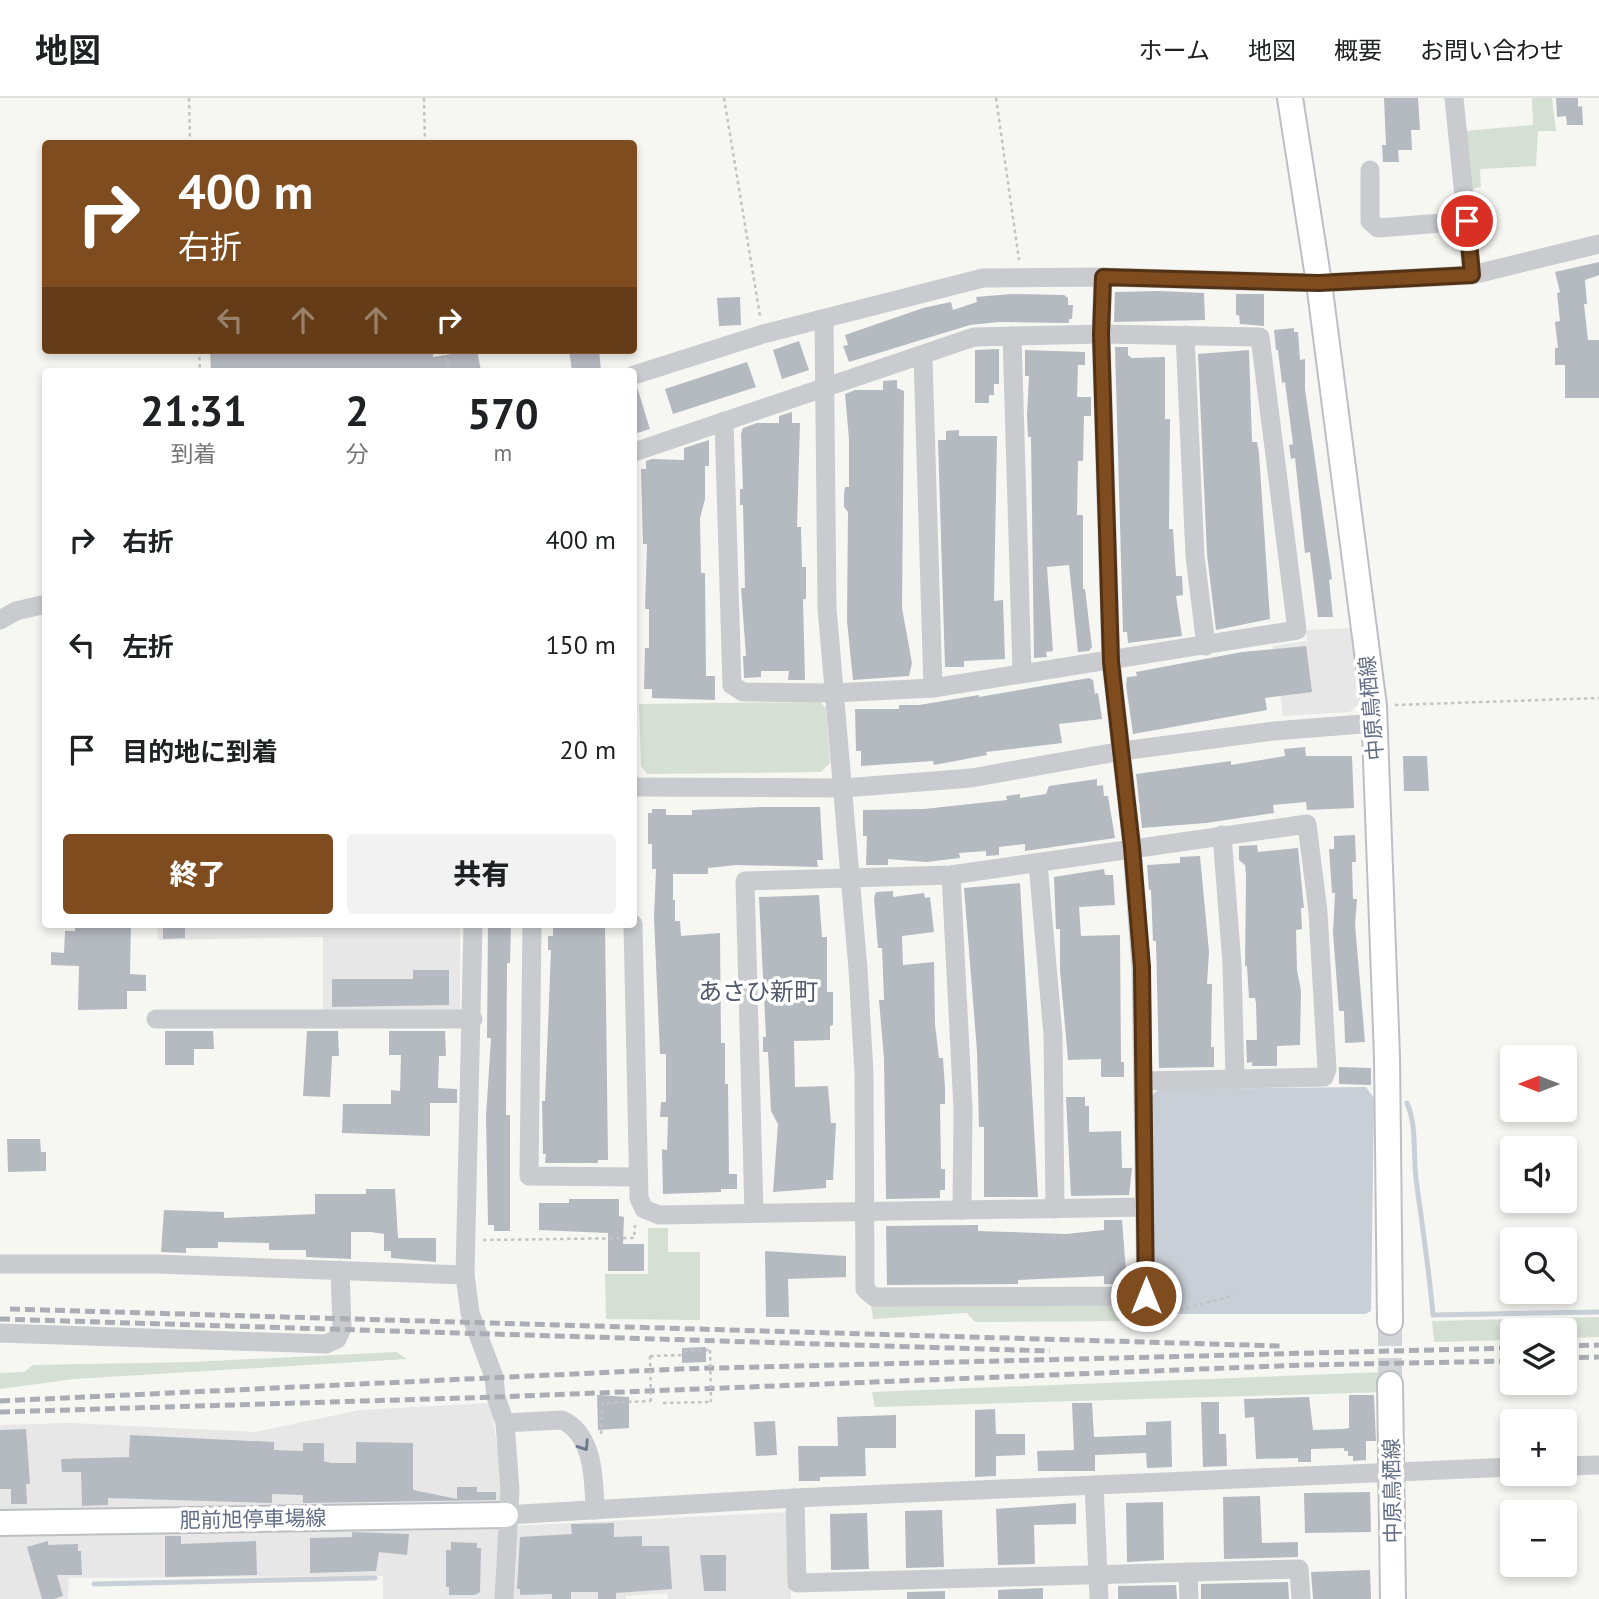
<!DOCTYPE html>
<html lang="ja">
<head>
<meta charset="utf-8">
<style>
	body { margin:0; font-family:"PT Sans","Noto Sans JP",sans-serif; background:#f2f2f2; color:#202124; height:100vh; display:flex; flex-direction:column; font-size:26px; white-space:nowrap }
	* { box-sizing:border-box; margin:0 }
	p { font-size:23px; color:#757577 }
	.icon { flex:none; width:38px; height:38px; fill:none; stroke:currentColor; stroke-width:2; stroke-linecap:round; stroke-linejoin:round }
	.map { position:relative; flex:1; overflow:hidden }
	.details { position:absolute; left:42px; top:270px; width:595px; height:560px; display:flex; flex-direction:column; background:#fff; border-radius:7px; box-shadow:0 4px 10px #0003 }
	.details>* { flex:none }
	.banner { position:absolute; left:42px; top:42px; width:595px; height:214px; border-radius:7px; box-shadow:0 4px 10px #0003; background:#7e4c1f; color:#fff; overflow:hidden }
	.needle { width:46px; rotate:270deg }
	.buttons { position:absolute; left:1500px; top:947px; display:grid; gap:14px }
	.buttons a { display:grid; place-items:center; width:77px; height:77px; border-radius:7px; background:#fff; box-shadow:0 4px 10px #0003; font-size:35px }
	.pin { position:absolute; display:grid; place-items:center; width:60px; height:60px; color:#fff; margin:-30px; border:4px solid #fff; border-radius:50%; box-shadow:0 2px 7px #0007 }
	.me { position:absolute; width:77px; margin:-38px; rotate:0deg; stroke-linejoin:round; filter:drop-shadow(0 0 5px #0008) }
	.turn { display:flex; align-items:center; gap:24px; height:147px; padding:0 21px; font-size:32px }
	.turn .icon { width:91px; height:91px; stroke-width:2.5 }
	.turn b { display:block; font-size:49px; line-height:60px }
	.lanes { display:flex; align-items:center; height:66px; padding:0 21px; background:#0003; justify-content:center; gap:35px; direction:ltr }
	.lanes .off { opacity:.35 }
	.eta { display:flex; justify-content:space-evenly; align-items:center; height:119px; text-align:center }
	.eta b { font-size:42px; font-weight:800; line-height:49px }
	.cta { display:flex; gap:14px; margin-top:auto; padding:14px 21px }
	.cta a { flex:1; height:80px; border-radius:7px; background:#7e4c1f; color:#fff; font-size:28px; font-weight:800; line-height:80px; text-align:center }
	.cta a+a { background:#f2f2f2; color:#202124 }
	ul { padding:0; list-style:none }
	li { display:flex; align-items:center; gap:21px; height:105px; padding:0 21px }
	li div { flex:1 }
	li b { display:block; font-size:26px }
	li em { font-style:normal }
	header { display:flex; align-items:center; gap:42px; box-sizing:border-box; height:98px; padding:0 35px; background:#fff; border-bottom:2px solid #e0e0e0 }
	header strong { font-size:33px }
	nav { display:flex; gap:38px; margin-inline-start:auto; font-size:24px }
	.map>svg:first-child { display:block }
</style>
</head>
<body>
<header>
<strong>地図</strong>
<nav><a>ホーム</a><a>地図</a><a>概要</a><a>お問い合わせ</a></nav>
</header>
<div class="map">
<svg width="1599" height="1501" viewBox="0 0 1599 1501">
	<rect width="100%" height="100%" fill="#f6f7f3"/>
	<g fill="#e6e7e6">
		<path d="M1352,530L1361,603L1350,614L1283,618L1273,548L1307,543L1306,532Z"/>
		<path d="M157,826H460V915H323V839L158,842Z"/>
		<path d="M491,1305L502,1386L499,1411L0,1418V1327L70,1325L255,1334L360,1312Z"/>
		<path d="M788,1414L791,1501H668L667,1495L626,1498L625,1501H509L511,1428Z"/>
		<path d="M498,1429L499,1501H383V1478L69,1480L68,1501H0V1438Z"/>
	</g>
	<g fill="#d5dfd3">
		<path d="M1532,0H1552L1556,33H1538L1536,68L1480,71L1481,89L1469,91L1464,33L1533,27Z"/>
		<path d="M820,604L826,610L830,665L821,674L647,676L641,668L639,606Z"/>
		<path d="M648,1130H668V1154H700V1222L606,1221L605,1176H648Z"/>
		<path d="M1140,1203V1223L975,1224L967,1215L873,1221L871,1207Z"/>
		<path d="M1599,1219V1239L1565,1240L1564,1232H1512V1242L1434,1244L1432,1223Z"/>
		<path d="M396,1254L407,1261L74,1281L0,1291V1275L24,1274L33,1267L192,1264Z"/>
		<path d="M1385,1274V1294L875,1309L872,1294Z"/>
	</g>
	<path fill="#c9cfd6" d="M1366,989L1374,1000L1371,1213L1365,1216H1176L1168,1207L1167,1181H1154L1152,997L1159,991Z"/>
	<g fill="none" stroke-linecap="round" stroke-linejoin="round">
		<g stroke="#c9cfd6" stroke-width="5">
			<path d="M1407,1005C1417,1028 1413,1055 1416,1081C1422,1126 1429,1171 1433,1217L1599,1214"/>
			<path d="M1512,1377L1566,1376"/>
			<path d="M94,1486L375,1480"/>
		</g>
	</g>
	<g fill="#b5b9c0">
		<path d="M1384,0H1418L1420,32H1411L1412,52H1398L1399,64H1383L1382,47H1386Z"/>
		<path d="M1556,0H1578V9L1582,8L1583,27H1567L1566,18L1557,19Z"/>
		<path d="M1599,164V177L1585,182L1587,206H1584L1588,242H1599V300H1565V267H1555V250H1558L1555,224L1560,223L1557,195L1560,194L1555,174Z"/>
		<path d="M1159,193L1204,195L1205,222L1114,224L1115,194Z"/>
		<path d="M1011,196L1064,197L1068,200V207H1073L1072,221H1069V225L999,224L970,227L849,264L843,248L848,247L845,237L923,210L951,204L953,212L977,204L976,199Z"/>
		<path d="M1236,196H1264V228L1240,226L1239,217H1236Z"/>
		<path d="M740,199L741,227L719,228L717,200Z"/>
		<path d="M1294,230V234H1298L1300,262L1305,261V291L1332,481L1329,482L1333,519H1318L1310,454L1305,455L1295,360L1291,361L1289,347L1293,346L1285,284L1282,285L1278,252H1276L1274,232Z"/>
		<path d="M799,243L809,272L782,281L773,252Z"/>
		<path d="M1115,249H1128V257L1132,260L1165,259V321H1170L1169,431H1173L1176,478H1182L1183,497L1176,498L1182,538L1128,545L1127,534H1123Z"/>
		<path d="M999,251V286H994V297H989V305H975V252Z"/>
		<path d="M232,252H433V259L477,252L481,273H211L210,253Z"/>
		<path d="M569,252H599L601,273H572Z"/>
		<path d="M1025,252L1085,254V267H1078L1077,299H1091V318H1084L1083,363H1078L1077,417H1083V491H1085L1092,549L1089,553L1078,554L1069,467L1047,469L1053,553L1046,554L1047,559L1034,560L1031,339H1028L1027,317L1029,278H1025Z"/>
		<path d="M1249,252L1252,344H1257L1259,355L1270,521L1216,532L1207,456L1198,256Z"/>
		<path d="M747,264L756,289L673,316L665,291Z"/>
		<path d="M897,282V290L904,293L902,510L912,565L909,578L853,582L847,523L848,414L844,409V397L845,389H849V341L845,296L855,292H883V283Z"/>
		<path d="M634,289H637L650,331L634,336Z"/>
		<path d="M792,314V325H800L797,429H801L802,469H806V501H803L805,582H788L789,573H761V579L744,580L743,558H746L741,490H745L743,407H740V391H743L741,336L743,330L757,325H779V318Z"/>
		<path d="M959,332V338H997L994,503L1003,502L1005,561L964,563V569H945L938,342H946V333Z"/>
		<path d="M709,342V368H705V401L700,420L701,475H705L706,578H715V602L652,600V591H644L645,550H649V511H645L647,446H643L641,371H646V363L652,361L684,362V350Z"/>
		<path d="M1306,548L1312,594L1265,600L1267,612L1133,636L1126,587L1127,579L1137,578L1136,574L1242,554Z"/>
		<path d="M1089,580L1093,582L1095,596L1098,595L1102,621L1059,626L1062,645L986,654L987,657L934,667L933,663L861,668V653H856L855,611H899V607H919L979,597V599Z"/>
		<path d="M1305,649L1306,658H1352L1354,710L1307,712L1306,704L1273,707L1274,715L1206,725L1142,730L1136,676L1231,663V667L1285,658L1284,651Z"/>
		<path d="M1403,658H1427L1429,693H1404Z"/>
		<path d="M1097,681V688L1103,687L1104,698H1108L1115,740L1025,753V746L999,749V757L986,758V753L959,755L960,760L926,764L888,761V767H866L867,738H863V712L924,711L1007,702L1006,698L1020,696V700L1046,696L1049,688Z"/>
		<path d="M762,709H820L823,762H817L818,769L737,767L708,770V776H673V802H675V823H680L681,838L720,835L721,945H725V986H728L729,1076H737V1091H721V1094L663,1096L662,1051L667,1052L668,1019H660L661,1004H666V956H660L654,820L656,771H652V746H648V715H652V711H666V717H692V712Z"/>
		<path d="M1355,737L1356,764H1352L1353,801H1357L1355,826L1365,944L1345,945L1344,913H1339L1333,835L1335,795H1332L1329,751H1334V738Z"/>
		<path d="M1257,747L1258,754L1298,750L1304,810H1301L1302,831L1296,832L1297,872L1301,893L1300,947L1277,948V968H1252V964L1247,965L1246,942H1257L1256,905L1255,900H1249L1247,868H1245L1246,776L1245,767L1239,762V748Z"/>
		<path d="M1200,758L1209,854L1207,886H1212L1211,949H1214V969L1159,970L1156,843H1153L1151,792H1149L1147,767L1180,765V759Z"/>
		<path d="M1104,771L1105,777H1113L1115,807L1079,809L1081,838L1120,837L1121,964H1124V979H1101V961L1068,962L1060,872V831H1056L1054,779Z"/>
		<path d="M1020,785L1038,1099H984V1029H979L977,953L964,790Z"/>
		<path d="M893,793V799L924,795L925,800L930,799L934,834L902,838L903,867L934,864L935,926L939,960H943L945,990V1006H940L941,1071H945V1092H940V1100L886,1101L884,960L879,902H884L882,850H878L874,800L876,794Z"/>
		<path d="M819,797L822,839H827V894H833V927L830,928V942L794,943L795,989L828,988L831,1025H836L833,1082H826V1090L773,1094L778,1026L771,1013L768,954H763V939H766L759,799Z"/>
		<path d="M75,826H131L130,876L146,877V893H127V911L78,912L79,868L51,867V854L64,855L65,833H75Z"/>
		<path d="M163,826H185V840L163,841Z"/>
		<path d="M488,826H511L510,865H507L506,1017H510V1133H494V1127H488L486,1018L491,940H487Z"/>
		<path d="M553,826H605L608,1062H598V1065H545L546,1056H543L542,1003H545L551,852H548V838H553Z"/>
		<path d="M413,872H449V907L332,909V881H413Z"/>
		<path d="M165,933H213L214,951H194V967H165Z"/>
		<path d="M307,933H338L339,958H332L330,999L303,998Z"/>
		<path d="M389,933H445L446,958H439L438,990L457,991V1005H430V1038L342,1035L343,1006H391V992L400,993L401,957H389Z"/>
		<path d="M1339,969L1371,970V987L1339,986Z"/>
		<path d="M1066,999H1085V1008H1089V1034L1121,1033L1122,1070H1132L1129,1097L1071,1098Z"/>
		<path d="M7,1041H40L41,1054H46V1073L8,1074Z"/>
		<path d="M366,1091H395L398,1140H436V1164L391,1160V1153H384V1136L371,1134H351V1161L306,1159V1152H269V1145L218,1144V1150H186V1155L161,1154L164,1112L224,1114V1120L315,1116V1096H366Z"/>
		<path d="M569,1101H619V1118L624,1119L623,1146H644V1173H608V1135L539,1132V1105H569Z"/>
		<path d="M1104,1122H1122L1127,1186H1104V1178L1018,1182V1186L887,1187L886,1128L978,1127V1133L1066,1136L1104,1132Z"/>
		<path d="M765,1153L846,1158V1179L788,1181L789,1219H766Z"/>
		<path d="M706,1249V1264L682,1265V1250Z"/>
		<path d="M597,1297L629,1299V1330L598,1332Z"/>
		<path d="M1349,1297H1374L1376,1343H1366V1362L1353,1363V1358H1348V1353H1344V1350L1311,1351V1364H1298V1360L1256,1361L1254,1319L1245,1320L1244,1301L1309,1299L1313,1332L1343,1331L1349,1330Z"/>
		<path d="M1201,1304H1219V1336H1226L1227,1368L1203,1369Z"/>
		<path d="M1072,1305H1092L1094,1339L1146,1337V1324L1171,1323L1172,1369L1147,1370L1146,1355L1095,1357V1373H1038L1037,1353L1074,1352Z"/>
		<path d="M995,1311L996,1336H1025V1357L996,1358V1378L975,1379V1312Z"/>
		<path d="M896,1317V1350H865L866,1378L820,1379V1383H799L798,1348H838L837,1319Z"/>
		<path d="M775,1323L777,1357L756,1358L754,1324Z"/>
		<path d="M26,1331L30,1386H26L27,1406H11V1391H0V1332Z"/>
		<path d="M130,1337L274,1344V1352L303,1353V1345H324V1363L331,1365H356V1344L413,1345V1392L457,1401V1389H477V1394H496V1402L303,1405V1397L272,1396V1405L108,1400V1407L82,1408L81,1374H62L61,1361L129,1359Z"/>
		<path d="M1370,1394L1371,1434L1305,1435L1304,1395Z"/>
		<path d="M1260,1398L1262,1445L1298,1444V1459L1224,1461L1223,1399Z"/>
		<path d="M1163,1404L1164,1462L1127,1464L1126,1405Z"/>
		<path d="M1076,1405V1426L1034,1427L1035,1466L998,1467L996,1411Z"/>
		<path d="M942,1412L944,1469L906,1470L905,1413Z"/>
		<path d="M867,1415L869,1471L831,1472L830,1416Z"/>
		<path d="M614,1425V1439L642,1438V1448H669L672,1491L616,1495V1501H598V1494H571V1501H552V1496L520,1497V1491H517L520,1439L572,1436L571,1426Z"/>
		<path d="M352,1434L409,1436L407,1457L379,1454L376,1473L310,1475V1440L352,1439Z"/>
		<path d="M165,1438H181V1446L256,1443L257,1477L165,1479Z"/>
		<path d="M48,1443V1447L78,1446V1453H81L82,1477H57L63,1498L54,1501H42L27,1449Z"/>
		<path d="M451,1444L477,1445V1450H481L480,1494L475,1497H449V1489H446V1452H451Z"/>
		<path d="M700,1457H726V1493H704Z"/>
		<path d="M1370,1472L1371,1501H1313L1311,1474Z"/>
		<path d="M1288,1484L1289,1501H1201V1486Z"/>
		<path d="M1176,1487L1177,1501H1118V1488Z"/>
		<path d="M1043,1490V1501H998V1492Z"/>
		<path d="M945,1493V1501H907V1494Z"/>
	</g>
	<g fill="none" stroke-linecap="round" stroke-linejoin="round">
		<path stroke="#d1d5d8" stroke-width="24" stroke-dasharray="24 12" stroke-linecap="butt" d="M1390,1224V1286"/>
		<defs>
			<g id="major">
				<path d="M1290,0L1319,185L1374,608L1387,959L1390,1224"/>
				<path d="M1390,1286L1393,1501"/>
				<path d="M0,1425L506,1417"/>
			</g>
		</defs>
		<use href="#major" stroke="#bdbfc4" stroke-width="28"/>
		<g stroke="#c2c3c5" stroke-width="2.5" stroke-dasharray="3.5 3.5" stroke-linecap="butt">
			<path d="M189,0L190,46"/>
			<path d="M424,0L425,46"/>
			<path d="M724,0L760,218"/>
			<path d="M996,0L1019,162"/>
			<path d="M199,252L200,273"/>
			<path d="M444,252L449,273"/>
			<path d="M1395,607L1599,600"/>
			<path d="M483,1142L634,1140L635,1127"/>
			<path d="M1152,1216L1168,1215L1234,1197"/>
			<path d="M684,1253L710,1252"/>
			<path d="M650,1258L684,1257"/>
			<path d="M663,1305L711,1304"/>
			<path d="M601,1336L603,1305L651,1303"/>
		</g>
		<g stroke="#c9cbcf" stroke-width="19">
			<path d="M1454,0L1472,177"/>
			<path d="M1370,72V123L1378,130L1467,123"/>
			<path d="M824,222L827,510L858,871L864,975L865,1191L874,1199L1146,1198L1141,869L1132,749L1111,564L1101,236L1103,179"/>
			<path d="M1185,237L1195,458L1206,548"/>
			<path d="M1012,238L1022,574"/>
			<path d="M923,258L933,590"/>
			<path d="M634,277L763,236L983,180L1103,179L1319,185L1472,177L1599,146"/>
			<path d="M634,354L974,239L1101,236L1260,239L1297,532L933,590L833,595L743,594L732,587L724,323"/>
			<path d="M0,522L16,513L46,506"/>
			<path d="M634,689L844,690L971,680L1122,653L1274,633L1375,625"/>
			<path d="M1222,737L1232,866L1235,982"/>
			<path d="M1038,765L1053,937L1055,1111"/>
			<path d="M951,777L963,1011L962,1112"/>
			<path d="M473,826L465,1177L470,1215L494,1279L496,1299L505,1325L510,1392L504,1501"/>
			<path d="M532,826L529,1078L638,1079"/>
			<path d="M633,826L639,1100L644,1111L659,1117L1146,1109"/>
			<path d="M156,921H473"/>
			<path d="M754,1114L745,783L951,777L1307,726L1318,814L1327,971L1324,979L1145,983"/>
			<path d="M0,1166H156L465,1177"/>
			<path d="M0,1235L326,1246L337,1241L342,1230L340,1172"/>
			<path d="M505,1325L562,1322C594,1336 594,1383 595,1412"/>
			<path d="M1564,1368L1599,1367"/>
			<path d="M1094,1387L1099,1501"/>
			<path d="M795,1400L797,1485L1299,1471L1301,1501"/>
			<path d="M506,1417L795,1400L1512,1369"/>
			<path d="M1188,1474L1189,1501"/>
		</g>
		<use href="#major" stroke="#fff" stroke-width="24"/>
		<g stroke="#aaadb4" stroke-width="5" stroke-dasharray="10 5" stroke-linecap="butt">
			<path d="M10,1211L1280,1248"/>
			<path d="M0,1221L1050,1253"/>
			<path d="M1564,1248L1599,1247"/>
			<path d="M1564,1260L1599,1259"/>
			<path d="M0,1303L679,1271L1512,1250"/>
			<path d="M0,1314L496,1299L1303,1267L1512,1263"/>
		</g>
		<g stroke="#c2c3c5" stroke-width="2.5" stroke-dasharray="3.5 3.5" stroke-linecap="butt">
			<path d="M710,1252L711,1304"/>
			<path d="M650,1258L651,1303"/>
		</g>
	</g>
	<defs><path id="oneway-chevron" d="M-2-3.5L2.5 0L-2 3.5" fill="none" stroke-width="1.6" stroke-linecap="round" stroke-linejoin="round" transform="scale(1.75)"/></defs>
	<use stroke="#6d778d" href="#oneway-chevron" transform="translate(584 1348) rotate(57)"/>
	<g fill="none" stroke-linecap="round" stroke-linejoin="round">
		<defs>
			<path id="route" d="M1146,1198L1142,869L1132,749L1111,564L1101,236L1103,179L1319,185L1472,177L1467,123"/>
		</defs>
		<use href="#route" stroke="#523114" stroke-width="18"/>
		<use href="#route" stroke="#7e4c1f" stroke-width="12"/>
	</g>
	<g text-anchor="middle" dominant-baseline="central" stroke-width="7" stroke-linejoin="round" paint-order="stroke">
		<g font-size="21" fill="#636e86" stroke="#fff">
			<text transform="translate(1371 610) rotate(-95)">中原鳥栖線</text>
			<text transform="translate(1392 1393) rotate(-91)">中原鳥栖線</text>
			<text transform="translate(253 1421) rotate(-1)">肥前旭停車場線</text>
		</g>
		<g font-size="24" fill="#52596b" stroke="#fff">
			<text x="758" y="893">あさひ新町</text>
		</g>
	</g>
</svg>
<div class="buttons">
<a><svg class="needle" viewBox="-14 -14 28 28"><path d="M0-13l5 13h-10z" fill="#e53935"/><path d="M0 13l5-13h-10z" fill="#757577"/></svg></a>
<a><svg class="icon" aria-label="sound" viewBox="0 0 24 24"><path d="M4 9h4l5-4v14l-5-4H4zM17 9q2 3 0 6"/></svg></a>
<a><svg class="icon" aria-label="search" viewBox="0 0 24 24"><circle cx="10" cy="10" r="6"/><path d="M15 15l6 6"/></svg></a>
<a><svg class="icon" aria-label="layers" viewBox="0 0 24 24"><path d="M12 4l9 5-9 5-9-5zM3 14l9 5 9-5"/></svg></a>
<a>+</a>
<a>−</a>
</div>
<div class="pin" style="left:1467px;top:123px;background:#d93025"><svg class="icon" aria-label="arrive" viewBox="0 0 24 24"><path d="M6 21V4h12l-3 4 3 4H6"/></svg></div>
<svg class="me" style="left:1146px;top:1198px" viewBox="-20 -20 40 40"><circle r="17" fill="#7e4c1f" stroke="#fff" stroke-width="3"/><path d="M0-11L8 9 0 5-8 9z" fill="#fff"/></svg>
<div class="banner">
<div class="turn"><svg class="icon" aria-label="right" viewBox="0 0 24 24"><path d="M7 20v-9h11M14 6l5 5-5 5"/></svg><div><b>400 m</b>右折</div></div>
<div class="lanes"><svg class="icon off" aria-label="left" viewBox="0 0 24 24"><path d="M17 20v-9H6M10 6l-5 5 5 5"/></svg><svg class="icon off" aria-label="ahead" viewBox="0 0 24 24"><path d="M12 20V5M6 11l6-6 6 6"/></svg><svg class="icon off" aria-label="ahead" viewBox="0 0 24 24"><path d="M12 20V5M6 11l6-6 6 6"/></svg><svg class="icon" aria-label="right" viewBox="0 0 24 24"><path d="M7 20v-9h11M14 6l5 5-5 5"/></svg></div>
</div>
<section class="details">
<div class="eta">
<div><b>21:31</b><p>到着</p></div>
<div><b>2</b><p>分</p></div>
<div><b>570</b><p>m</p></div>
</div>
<ul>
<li><svg class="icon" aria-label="right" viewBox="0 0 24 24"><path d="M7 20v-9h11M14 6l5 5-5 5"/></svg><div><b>右折</b></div><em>400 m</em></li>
<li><svg class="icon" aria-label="left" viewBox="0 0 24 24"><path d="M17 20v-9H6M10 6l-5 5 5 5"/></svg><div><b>左折</b></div><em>150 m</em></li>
<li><svg class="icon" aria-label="arrive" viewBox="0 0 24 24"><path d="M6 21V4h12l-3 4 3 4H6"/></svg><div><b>目的地に到着</b></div><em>20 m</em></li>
</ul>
<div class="cta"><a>終了</a><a>共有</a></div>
</section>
</div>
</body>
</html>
